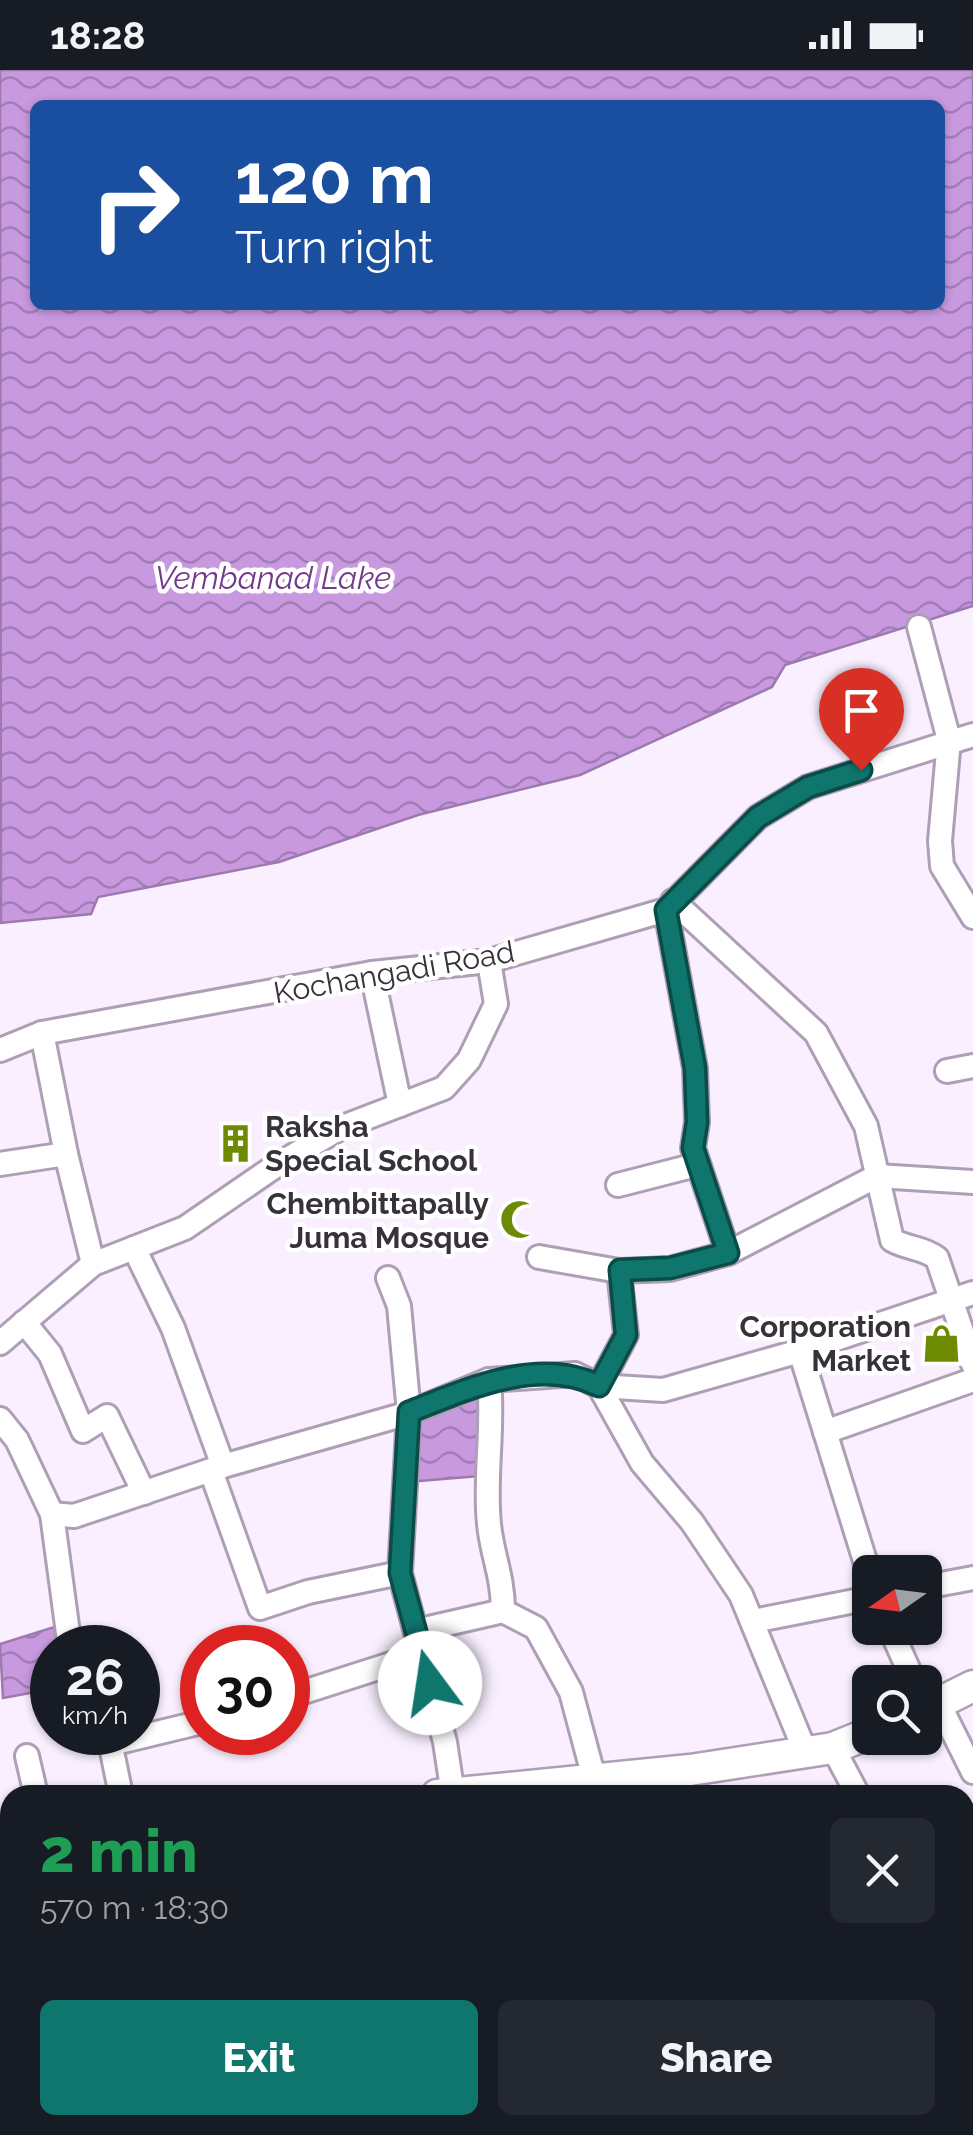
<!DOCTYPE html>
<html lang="en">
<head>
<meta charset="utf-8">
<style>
	body { margin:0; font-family:Raleway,sans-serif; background:#242831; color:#f1f3f6; height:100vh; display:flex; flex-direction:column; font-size:38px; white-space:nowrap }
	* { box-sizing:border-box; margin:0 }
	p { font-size:32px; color:#9ea1a6 }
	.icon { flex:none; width:55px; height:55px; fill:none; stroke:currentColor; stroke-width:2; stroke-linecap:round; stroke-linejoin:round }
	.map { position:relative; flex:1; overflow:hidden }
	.details { position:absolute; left:0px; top:1715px; width:975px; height:350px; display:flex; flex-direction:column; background:#171b24; border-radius:30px 30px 0 0; box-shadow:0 2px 8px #0004 }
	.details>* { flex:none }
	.hud { position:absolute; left:30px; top:30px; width:915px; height:210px; border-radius:15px; box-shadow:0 2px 8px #0004; background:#1a4fa0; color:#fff; overflow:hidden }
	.needle { width:65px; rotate:256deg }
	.fabs { position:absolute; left:852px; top:1485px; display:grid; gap:20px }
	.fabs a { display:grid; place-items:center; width:90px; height:90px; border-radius:15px; background:#171b24; box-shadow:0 2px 8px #0004; font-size:50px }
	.speed { position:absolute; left:30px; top:1555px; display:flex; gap:20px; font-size:50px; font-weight:700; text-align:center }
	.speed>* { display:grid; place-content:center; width:130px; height:130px; border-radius:50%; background:#171b24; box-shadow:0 2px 8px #0004; line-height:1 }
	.speed small { font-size:25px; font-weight:400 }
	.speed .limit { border:15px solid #d22; background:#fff; color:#111 }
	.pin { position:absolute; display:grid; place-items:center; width:85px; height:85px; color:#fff; margin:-102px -42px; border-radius:50% 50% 50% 0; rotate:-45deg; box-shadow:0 0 10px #0007 }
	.pin .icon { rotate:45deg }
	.me { position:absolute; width:110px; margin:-55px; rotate:346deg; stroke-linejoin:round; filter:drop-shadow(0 0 8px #0008) }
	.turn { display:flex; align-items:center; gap:35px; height:210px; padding:0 40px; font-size:45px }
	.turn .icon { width:130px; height:130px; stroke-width:2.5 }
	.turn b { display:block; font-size:70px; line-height:85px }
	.round { display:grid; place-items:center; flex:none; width:105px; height:105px; border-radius:15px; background:#242831 }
	.head { display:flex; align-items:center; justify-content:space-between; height:170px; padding:0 40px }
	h1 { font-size:60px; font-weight:800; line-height:75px; color:#1e9e55 }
	.action { display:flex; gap:20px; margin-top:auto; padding:20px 40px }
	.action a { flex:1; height:115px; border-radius:15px; background:#0f766e; color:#fff; font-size:40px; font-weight:800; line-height:115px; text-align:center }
	.action a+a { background:#242831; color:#f1f3f6 }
	.status { display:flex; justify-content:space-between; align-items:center; height:70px; padding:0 50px; background:#171b24; direction:ltr }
	.status svg { height:28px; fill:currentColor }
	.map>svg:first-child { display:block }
</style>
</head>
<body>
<div class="status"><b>18:28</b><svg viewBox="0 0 49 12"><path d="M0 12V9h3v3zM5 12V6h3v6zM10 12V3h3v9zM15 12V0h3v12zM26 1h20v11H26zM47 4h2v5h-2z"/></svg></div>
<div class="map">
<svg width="973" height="2065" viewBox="0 0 973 2065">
	<defs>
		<pattern id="water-waves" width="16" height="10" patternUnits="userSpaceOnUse" patternTransform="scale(2.5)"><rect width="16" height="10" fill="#c899df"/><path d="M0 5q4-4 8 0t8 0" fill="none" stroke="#a37db6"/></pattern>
	</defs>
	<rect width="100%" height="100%" fill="#f9efff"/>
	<g fill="url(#water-waves)" stroke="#9c7aae" stroke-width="2.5" fill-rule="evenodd">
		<path d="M0,0H973V536L785,595L772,617L580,705L418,745L279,792L98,827L91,844L1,853ZM35,35H940V235H35Z"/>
		<path d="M478,1321L479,1406L408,1412L412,1346Z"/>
		<path d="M54,1557L58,1577L52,1578V1619L3,1628L0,1574Z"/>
	</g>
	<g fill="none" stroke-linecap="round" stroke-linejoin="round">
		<defs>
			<g id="minor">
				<path d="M919,557L949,670L940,771L942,796L973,847"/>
				<path d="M673,831L816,963L866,1056L892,1170C908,1179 922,1177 937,1188L973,1294"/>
				<path d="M666,840L695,998L697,1052L693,1078L728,1183"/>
				<path d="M372,903L400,1035"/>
				<path d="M42,963L66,1084L93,1194"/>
				<path d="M0,980L42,963L372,903L489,891L666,840L758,747L808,717L973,665"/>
				<path d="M947,1001L973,996"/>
				<path d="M0,1094L66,1084"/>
				<path d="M618,1115L696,1095"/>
				<path d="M134,1178L173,1258L223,1396"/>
				<path d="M539,1187L619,1201L670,1199L728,1183L877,1106L973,1112"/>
				<path d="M619,1201L626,1265L599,1316L642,1393L692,1452L741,1525L805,1681"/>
				<path d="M388,1208L399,1236L409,1343L400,1503L445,1672L453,1725"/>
				<path d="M24,1252L50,1284L83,1361L107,1346L144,1423"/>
				<path d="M0,1273L93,1194L185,1158L274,1097L340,1058L444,1018L469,990L496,934L489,891"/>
				<path d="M800,1281L870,1507"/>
				<path d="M489,1310C494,1358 484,1407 489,1454C492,1485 503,1506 503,1541"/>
				<path d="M0,1349L17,1370L52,1444L74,1446L223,1396L409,1343L489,1310L575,1304L599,1316L663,1320L800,1281L973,1223"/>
				<path d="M825,1362L973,1310"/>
				<path d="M211,1401L260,1538L308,1522L400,1503"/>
				<path d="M52,1444L70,1578"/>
				<path d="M925,1517L973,1508"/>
				<path d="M753,1551L870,1528"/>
				<path d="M890,1558L914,1612"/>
				<path d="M416,1561L503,1541L536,1558L571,1622L594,1708"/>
				<path d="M288,1627L422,1584"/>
				<path d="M938,1632L973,1702"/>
				<path d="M108,1662L121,1725"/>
				<path d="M111,1674L202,1652"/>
				<path d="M833,1678L858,1725"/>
				<path d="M27,1686L36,1725"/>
				<path d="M965,1771L973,1768"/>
				<path d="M965,1926L973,1949"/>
				<path d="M0,2010L10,2008"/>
				<path d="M965,2041L973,2035"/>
				<path d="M79,2055L81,2065"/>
				<path d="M293,2055L295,2065"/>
				<path d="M339,2055L342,2065"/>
				<path d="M874,2055L876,2065"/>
				<path d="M118,2065L155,2055"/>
				<path d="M514,2065L576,2055"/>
				<path d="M918,2065L936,2061L945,2055"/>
			</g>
			<g id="major">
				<path d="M925,1640L973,1616"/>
				<path d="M437,1725L690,1700L833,1678L870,1663"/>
				<path d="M0,1799L10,1798"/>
			</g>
		</defs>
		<use href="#minor" stroke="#ae9eb6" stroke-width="28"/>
		<use href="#major" stroke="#ae9eb6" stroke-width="35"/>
		<use href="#minor" stroke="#fff" stroke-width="22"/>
		<use href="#major" stroke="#fff" stroke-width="30"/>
	</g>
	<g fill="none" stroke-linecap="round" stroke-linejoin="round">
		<defs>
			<path id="route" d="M430,1613L400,1503L409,1342C468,1319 538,1286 599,1316L626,1265L620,1200L670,1198L728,1183L693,1078L697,1052L695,998L666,840L758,747L808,717L861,700"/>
		</defs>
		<use href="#route" stroke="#0a4d48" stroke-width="25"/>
		<use href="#route" stroke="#0f766e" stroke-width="18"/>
	</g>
	<defs>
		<symbol id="building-bare" viewBox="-9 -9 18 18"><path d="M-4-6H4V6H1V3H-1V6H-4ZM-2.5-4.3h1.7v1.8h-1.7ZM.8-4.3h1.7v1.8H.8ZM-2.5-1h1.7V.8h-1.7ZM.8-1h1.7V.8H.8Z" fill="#6e8a03" stroke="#fff" stroke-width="2.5" paint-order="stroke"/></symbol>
		<symbol id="mosque-bare" viewBox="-9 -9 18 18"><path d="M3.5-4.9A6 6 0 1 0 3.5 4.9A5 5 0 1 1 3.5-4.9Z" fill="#6e8a03" stroke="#fff" stroke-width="2.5" paint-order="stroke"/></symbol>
		<symbol id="shop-bare" viewBox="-9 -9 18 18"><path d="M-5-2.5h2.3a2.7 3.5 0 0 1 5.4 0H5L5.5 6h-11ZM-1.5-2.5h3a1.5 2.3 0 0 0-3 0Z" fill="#6e8a03" stroke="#fff" stroke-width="2.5" paint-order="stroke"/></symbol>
	</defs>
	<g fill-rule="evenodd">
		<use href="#building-bare" x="208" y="1046" width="55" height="55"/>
		<use href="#mosque-bare" x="492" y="1122" width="55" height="55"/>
		<use href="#shop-bare" x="914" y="1246" width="55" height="55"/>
	</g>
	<g text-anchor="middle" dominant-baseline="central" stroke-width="9" stroke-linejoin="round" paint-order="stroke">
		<g font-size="30" fill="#37313a" stroke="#fff">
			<text transform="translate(394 902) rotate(-10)">Kochangadi Road</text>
		</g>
		<g font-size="30" font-weight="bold" fill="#37313a" stroke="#fff" text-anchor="end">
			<text x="265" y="1056" text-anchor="start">Raksha<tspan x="265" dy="34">Special School</tspan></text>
			<text x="489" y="1133">Chembittapally<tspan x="489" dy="34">Juma Mosque</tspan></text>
			<text x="911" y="1256">Corporation<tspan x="911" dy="34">Market</tspan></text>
		</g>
		<g font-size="32" font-style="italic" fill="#733a8c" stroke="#fff">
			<text x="273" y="507">Vembanad Lake</text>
		</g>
	</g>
</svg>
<div class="fabs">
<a><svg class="needle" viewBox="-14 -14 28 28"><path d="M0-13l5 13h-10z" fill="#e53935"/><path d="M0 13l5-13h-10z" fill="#9ea1a6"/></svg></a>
<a><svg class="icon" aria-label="search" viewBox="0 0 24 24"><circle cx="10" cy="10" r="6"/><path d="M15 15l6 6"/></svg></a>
</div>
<div class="speed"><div>26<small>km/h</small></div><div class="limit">30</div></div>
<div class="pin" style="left:861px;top:700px;background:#d93025"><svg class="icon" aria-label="arrive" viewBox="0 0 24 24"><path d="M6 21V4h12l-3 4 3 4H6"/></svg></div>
<svg class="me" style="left:430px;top:1613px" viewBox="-20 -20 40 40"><circle r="19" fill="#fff"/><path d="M0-13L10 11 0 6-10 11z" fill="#0f766e"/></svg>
<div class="hud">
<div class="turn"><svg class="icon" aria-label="right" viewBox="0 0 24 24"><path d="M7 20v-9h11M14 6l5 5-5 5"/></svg><div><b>120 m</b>Turn right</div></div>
</div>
<section class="details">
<div class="head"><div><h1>2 min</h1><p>570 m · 18:30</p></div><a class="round"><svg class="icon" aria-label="close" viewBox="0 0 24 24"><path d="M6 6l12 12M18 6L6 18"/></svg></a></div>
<div class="action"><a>Exit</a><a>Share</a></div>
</section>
</div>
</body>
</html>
